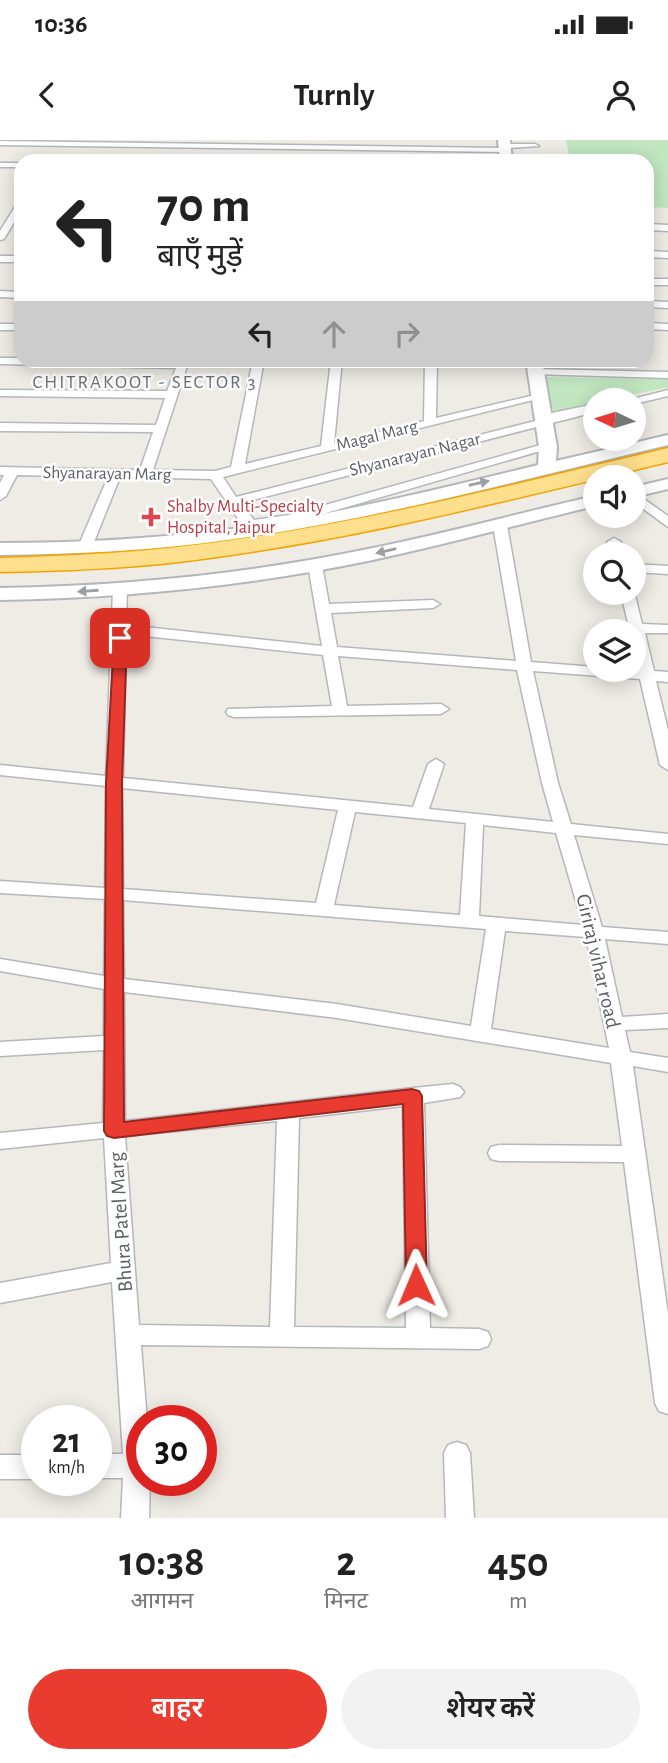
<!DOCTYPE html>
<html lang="hi">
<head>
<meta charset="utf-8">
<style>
	body { margin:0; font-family:"Alegreya Sans","Noto Sans Devanagari",sans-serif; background:#f2f2f2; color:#222; height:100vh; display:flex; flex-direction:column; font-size:26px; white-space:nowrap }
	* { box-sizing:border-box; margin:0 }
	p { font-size:23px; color:#767676 }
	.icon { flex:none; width:38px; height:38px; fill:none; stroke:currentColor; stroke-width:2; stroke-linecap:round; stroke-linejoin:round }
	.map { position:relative; height:1378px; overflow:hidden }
	.details { display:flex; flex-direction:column; background:#fff; flex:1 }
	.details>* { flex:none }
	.top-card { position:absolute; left:14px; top:14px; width:640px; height:214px; border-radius:21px; box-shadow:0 4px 18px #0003; background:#fff; color:#222; overflow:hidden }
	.needle { width:46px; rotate:274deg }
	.controls { position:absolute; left:583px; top:248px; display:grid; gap:14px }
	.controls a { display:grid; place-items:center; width:63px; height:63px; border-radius:50%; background:#fff; box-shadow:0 4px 18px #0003; font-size:35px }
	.speed { position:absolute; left:21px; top:1265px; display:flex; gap:14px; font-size:35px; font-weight:700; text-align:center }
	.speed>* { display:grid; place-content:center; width:91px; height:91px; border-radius:50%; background:#fff; box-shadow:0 4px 18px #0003; line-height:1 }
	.speed small { font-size:18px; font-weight:400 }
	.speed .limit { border:10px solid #d22; background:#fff; color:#111 }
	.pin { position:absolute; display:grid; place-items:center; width:60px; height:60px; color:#fff; margin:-30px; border-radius:14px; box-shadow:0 4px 10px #0006 }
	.me { position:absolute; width:77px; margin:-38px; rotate:359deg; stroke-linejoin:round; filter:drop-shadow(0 0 5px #0008) }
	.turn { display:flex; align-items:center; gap:24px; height:147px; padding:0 28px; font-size:32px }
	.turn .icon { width:91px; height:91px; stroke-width:2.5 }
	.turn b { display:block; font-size:49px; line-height:60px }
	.lanes { display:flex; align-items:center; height:66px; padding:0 28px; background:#0003; justify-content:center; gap:35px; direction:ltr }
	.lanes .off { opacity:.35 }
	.eta { display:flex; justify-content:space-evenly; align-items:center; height:119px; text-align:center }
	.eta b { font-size:42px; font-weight:600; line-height:49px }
	.action { display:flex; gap:14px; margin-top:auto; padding:14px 28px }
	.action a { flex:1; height:80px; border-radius:42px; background:#e93b2f; color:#fff; font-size:28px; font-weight:600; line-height:80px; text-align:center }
	.action a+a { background:#f2f2f2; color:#222 }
	.status { display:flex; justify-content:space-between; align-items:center; height:49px; padding:0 35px; background:#fff; direction:ltr }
	.status svg { height:19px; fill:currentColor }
	header { display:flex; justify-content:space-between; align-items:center; height:91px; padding:0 28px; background:#fff; font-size:32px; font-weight:600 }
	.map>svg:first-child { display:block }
</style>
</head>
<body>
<div class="status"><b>10:36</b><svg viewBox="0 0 49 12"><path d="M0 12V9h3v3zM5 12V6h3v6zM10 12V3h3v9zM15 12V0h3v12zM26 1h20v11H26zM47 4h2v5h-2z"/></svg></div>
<header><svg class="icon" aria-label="back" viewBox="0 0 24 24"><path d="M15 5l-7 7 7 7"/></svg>Turnly<svg class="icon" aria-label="person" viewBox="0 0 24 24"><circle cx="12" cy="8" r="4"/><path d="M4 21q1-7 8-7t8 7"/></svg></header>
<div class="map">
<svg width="668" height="1378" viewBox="0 0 668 1378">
	<rect width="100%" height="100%" fill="#eeece4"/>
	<g fill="#c1e6c0">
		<path d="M566,0H668V68L648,67V21H570Z"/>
		<path d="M548,237L668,239V247L554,272L542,243Z"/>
	</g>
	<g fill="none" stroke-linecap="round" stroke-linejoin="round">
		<defs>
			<g id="street">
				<path d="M0,1L502,8L505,4H535L539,6L509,8L506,12L0,5Z"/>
				<rect x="0" y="23" width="21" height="4"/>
				<path d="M21,61V71L4,99L0,100V91L18,62Z"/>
				<path d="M648,84L668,85V91L648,90Z"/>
				<path d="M648,111L668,112V118L648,117Z"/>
				<rect x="0" y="116" width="21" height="6"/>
				<rect x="648" y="139" width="20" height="6"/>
				<path d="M0,151L21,152V158L0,157Z"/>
				<path d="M648,161L668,162V168L648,167Z"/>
				<path d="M648,183L668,184V190L648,189Z"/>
				<rect x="0" y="184" width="21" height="6"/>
				<path d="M0,218H21V220H189L153,330L215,331L231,327L253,220H264L245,324L321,306L331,220H342L334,303L424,281L425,220H437L436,278L539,254L545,257L223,337L236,357L539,280L552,273L595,264V272L241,363L254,380L289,375L544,304L554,307L295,382L262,387V393L257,394L241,383L211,339L120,337L92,407L85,411L78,407L108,337L17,335L6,356L0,360V343L4,335H0V327L140,330L153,292L0,291V283L156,285L165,258L0,256V250L167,251L176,228L0,224Z"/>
				<path d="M535,229L668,232V238L531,234L529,232Z"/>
				<path d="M668,250V256L634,264V261H625Z"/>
				<path d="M634,352L668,376V387L634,362Z"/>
				<path d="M500,381L507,385L531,522L595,527V530H638L634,509V492H630L621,453H634V451L642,484L668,485V493H645L654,531L668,532V542L656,541L668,590V630L660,625L640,539L533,531L558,643L571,684L668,694V704L574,695L602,787L668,792V804L605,799L622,877L668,874V888L625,890L630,912L668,918V932L633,926L668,1174V1274L659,1271L655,1263L624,1022L499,1021L491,1019L488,1013L491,1007L499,1005L622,1006L611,923L337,878L124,852L125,981L413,948L453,944L460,947L464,952L460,957L424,963L430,1188L479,1189L488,1192L491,1199L488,1206L479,1209L141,1205L147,1281H142V1340H150L149,1378H121L123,1338H96V1314H123L112,1142L0,1163V1143L111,1123L104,998L0,1009V993L103,983L104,910L0,916V902L104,896V849L0,831V819L104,836L105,759L0,753V741L105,748L106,646L0,635V625L106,636L113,449L120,445L127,449L126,485L322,506L308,425L315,421L322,425L329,464L433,460L440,464L433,468L331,473L337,507L516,521L493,385ZM126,494L323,515L332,566L228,569L226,572L228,575L234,577L441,574L449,569L441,564L347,566L338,516L517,530L542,643L553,682L429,669L444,624L436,619L428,624L413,667L123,638ZM122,648L338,670L316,763L123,749ZM355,672L466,683L460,775L334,765ZM483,685L556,693L583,785L479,776ZM123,760L486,789L471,886L337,864L124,839ZM505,791L586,797L609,908L491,889ZM403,966L406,1188L294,1187L299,978ZM277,981L270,1187L139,1185L125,996Z"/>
				<path d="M614,398L621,402L625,415H611L607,402Z"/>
				<path d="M634,424L668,426V434L634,432Z"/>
				<path d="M457,1302L466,1305L470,1313L474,1378H446L444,1313L448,1305Z"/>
				<rect x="0" y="1315" width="37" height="24"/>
			</g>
			<g id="secondary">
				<path d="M498,0H510L512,21H500Z"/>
				<path d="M526,220H542L557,307L556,321L668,295V305C522,339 376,380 227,400C152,411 76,414 0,415V403C75,403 150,399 224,390C330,376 435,350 538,325L539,307Z"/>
				<path d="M668,339V349L634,357V347Z"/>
				<path d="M595,356V366C519,384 444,405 368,421C247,446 124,458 0,460V448C124,446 247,434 368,409C444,394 519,373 595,356Z"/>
			</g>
			<path id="highway" d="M668,308V322C505,361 338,404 170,423C113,429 57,431 0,432V418C57,416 113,414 169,408C338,390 503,347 668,308Z"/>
		</defs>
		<use href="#street" stroke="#b4b7bb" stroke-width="3"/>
		<use href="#secondary" stroke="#b3b7bc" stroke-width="4"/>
		<use href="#highway" stroke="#f2a300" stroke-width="3"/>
		<use href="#street" fill="#fff" fill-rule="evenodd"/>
		<use href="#secondary" fill="#fff" fill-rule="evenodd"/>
		<use href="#highway" fill="#fddf8d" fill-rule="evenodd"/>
	</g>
	<defs><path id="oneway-solid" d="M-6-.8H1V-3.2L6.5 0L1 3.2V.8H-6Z" transform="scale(1.75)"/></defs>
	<g fill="#9da0a3">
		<use href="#oneway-solid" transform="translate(479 343) rotate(-13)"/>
		<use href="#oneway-solid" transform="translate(386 411) rotate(167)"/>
		<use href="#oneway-solid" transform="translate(88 451) rotate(176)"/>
	</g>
	<path fill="#e93b2f" stroke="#97261f" stroke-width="2" d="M120,494L127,498L122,643L124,982L412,949L419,951L422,956L427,1145L424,1151L416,1153L409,1151L406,1145L403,964L114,998L107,996L104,991L106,643L114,498Z"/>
	<path fill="#e0444e" stroke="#fff" stroke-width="2.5" d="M147.5 366.5h7v7h7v7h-7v7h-7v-7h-7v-7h7z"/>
	<g text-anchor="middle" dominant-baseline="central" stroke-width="5" stroke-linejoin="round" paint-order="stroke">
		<g font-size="18" fill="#5c6065" stroke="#fff">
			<text transform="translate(377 296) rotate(-14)">Magal Marg</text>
			<text transform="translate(415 315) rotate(-14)">Shyanarayan Nagar</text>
			<text transform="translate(107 334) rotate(1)">Shyanarayan Marg</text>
		</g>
		<g font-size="18" fill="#be3a42" stroke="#fff" text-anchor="start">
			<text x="167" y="367">Shalby Multi-Specialty<tspan x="167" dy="21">Hospital, Jaipur</tspan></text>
		</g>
		<g font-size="19" letter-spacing="2" fill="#6d7277" stroke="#fff">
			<text x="145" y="242">CHITRAKOOT - SECTOR 3</text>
		</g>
		<g font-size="21" fill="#5c6065" stroke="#fff">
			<text transform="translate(598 821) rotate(77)">Giriraj vihar road</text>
			<text transform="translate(121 1082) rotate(-94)">Bhura Patel Marg</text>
		</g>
	</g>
</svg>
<div class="controls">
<a><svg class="needle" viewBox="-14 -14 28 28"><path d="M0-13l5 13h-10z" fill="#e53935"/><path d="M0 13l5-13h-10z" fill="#767676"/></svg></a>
<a><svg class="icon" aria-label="sound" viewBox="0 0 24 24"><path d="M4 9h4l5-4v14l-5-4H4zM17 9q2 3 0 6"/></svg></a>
<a><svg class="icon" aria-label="search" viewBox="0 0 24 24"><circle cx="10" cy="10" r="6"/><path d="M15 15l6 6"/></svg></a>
<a><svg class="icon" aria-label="layers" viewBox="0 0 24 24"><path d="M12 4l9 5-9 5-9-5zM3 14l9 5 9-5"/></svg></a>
</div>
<div class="speed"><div>21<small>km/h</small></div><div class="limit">30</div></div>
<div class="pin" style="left:120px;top:498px;background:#d93025"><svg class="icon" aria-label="arrive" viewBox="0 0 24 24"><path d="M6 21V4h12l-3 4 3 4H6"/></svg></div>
<svg class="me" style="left:416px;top:1145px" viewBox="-20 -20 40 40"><path d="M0-17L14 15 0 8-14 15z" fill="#e93b2f" stroke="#fff" stroke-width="4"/></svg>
<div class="top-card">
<div class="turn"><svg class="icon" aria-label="left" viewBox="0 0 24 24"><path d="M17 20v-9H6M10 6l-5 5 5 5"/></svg><div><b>70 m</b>बाएँ मुड़ें</div></div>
<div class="lanes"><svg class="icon" aria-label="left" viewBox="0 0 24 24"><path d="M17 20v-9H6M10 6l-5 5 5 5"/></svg><svg class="icon off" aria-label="ahead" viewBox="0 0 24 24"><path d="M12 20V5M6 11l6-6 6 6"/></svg><svg class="icon off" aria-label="right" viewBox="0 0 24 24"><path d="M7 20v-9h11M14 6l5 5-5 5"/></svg></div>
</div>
</div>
<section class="details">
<div class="eta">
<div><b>10:38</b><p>आगमन</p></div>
<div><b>2</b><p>मिनट</p></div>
<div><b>450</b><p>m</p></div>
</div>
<div class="action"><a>बाहर</a><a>शेयर करें</a></div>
</section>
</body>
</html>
